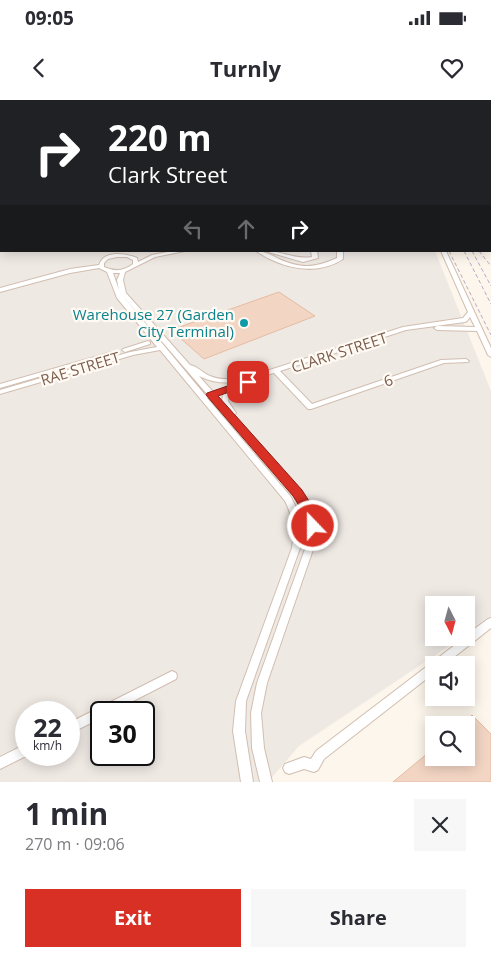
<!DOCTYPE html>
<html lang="en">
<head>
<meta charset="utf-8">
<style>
	body { margin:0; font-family:"Open Sans",sans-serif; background:#f7f7f7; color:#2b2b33; height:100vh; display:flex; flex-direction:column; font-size:19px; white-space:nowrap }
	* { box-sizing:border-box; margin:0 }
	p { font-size:16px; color:#7c7c81 }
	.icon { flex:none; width:28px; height:28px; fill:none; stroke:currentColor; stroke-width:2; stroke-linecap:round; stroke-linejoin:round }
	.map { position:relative; height:682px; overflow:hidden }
	.details { display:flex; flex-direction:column; background:#fff; flex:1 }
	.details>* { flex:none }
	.banner { position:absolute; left:0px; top:0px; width:491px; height:152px; box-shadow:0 2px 12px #0003; background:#202124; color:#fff; overflow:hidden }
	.needle { width:32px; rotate:174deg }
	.buttons { position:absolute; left:425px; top:496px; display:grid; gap:10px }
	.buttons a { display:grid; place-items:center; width:50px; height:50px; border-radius:0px; background:#fff; box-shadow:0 2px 12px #0003; font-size:25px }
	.speed { position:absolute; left:15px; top:601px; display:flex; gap:10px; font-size:25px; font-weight:700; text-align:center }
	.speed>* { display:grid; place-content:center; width:65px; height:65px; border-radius:50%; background:#fff; box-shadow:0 2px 12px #0003; line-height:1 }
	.speed small { font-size:12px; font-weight:400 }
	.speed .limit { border:2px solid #111; border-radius:8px; background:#fff; color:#111 }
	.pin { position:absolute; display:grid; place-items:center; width:42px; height:42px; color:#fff; margin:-21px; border-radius:10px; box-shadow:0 2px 8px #0006 }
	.me { position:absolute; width:55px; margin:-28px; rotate:338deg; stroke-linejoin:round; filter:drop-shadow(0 0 4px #0008) }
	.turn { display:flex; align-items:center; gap:18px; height:105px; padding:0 25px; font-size:22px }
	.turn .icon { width:65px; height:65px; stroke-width:2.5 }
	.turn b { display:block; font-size:35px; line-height:42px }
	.lanes { display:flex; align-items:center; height:48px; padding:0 25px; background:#0003; justify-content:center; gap:25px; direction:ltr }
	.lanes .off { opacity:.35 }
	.round { display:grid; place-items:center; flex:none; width:52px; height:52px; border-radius:0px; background:#f7f7f7 }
	.headline { display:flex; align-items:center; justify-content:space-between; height:85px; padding:0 25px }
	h1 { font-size:30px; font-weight:700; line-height:38px }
	.button { display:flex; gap:10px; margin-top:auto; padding:10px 25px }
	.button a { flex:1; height:58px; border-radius:0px; background:#d93025; color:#fff; font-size:20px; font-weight:700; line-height:58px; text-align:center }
	.button a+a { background:#f7f7f7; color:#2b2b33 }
	.status { display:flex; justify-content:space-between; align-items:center; height:35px; padding:0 25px; background:#fff; direction:ltr }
	.status svg { height:14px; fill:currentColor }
	header { display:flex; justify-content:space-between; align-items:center; height:65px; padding:0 25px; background:#fff; font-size:22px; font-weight:700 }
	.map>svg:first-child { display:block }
</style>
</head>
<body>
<div class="status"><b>09:05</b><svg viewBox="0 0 49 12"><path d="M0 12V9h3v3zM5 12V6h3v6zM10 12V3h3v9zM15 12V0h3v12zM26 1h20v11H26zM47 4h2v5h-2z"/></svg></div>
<header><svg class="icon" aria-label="back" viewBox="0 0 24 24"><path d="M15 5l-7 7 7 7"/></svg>Turnly<svg class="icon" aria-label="heart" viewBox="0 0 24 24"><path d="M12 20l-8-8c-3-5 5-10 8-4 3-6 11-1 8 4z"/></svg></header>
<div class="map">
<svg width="491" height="682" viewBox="0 0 491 682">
	<rect width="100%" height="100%" fill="#fdf6ec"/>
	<path fill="#efe9e4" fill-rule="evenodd" d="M0,148L1,151H435L491,291V518L466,534V505H434V538H461L299,646L268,682H0ZM26,612H69V655H26ZM101,612H144V655H101Z"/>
	<g fill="#f3d5c3" stroke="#e6bba3">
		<path d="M279,192L315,216L204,259L171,230Z"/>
		<path d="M472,615L491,634V682H393L434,648V658H466V625H461Z"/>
	</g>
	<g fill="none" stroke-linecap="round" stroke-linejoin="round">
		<defs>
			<g id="minor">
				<path d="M490,19H491L490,22Z"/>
				<rect x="490" y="45" width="1" height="3"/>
				<rect x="490" y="68" width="1" height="2"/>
				<rect x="0" y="74" width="1" height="3"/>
				<rect x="490" y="86" width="1" height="2"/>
				<path d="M173,151H185L155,157L125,172L123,180L126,193L190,265C197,266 203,273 210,276C224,282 240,278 254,275L403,227L463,218L468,212L441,151H446L491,248V257L488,255L477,231L437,230L434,228L437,226L475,227L470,217L467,221L465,222L406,230L280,271L312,304L441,260L466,259L469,261L468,262L444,263L311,309H308L274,273L248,280L250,282L249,283L238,288L237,290L229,296L228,301L236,313L234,315L301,391L313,412L317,426V438L267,583L261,613L264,648L272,682H260L252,648L251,613L257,583L309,438C309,420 304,411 295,395L211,297L207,298L291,397L298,412L302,423V434L300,448L246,601L245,631L253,682H241L233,631L236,601L292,448C295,430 293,417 285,401L160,250L133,255L0,294V290L130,252L157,247L117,198L107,172L99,168L70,173L0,192V188L70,169L99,165C104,150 125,153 137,158L138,162L152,155ZM117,157H127L133,160V164C124,171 115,172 104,167V163L108,159ZM113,173H120L117,180L119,190ZM122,195L207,294L205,295ZM199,276C213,283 227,284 242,281L213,292ZM226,292L223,295L222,301L216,295Z"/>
				<path d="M256,151C264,151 271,155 279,159C301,169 315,168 337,158V151H343V159C316,177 281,168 256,151Z"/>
				<path d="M265,151C282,151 296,160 312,157L311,151H317L318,158L303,162Z"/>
				<path d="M148,241L150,242V244L125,252L122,250L123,249Z"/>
				<path d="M112,252L114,253L115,254L114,255L0,288V284Z"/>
				<path d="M491,518V528L444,565H434V573L324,659L318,670L314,672L304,669L289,674L285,672L283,668L285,664L304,657L311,659L316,651L464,538H466V535L488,519Z"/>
				<path d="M172,571L176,573L177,576L176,579L112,612H101V618L69,634V623Z"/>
				<path d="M26,644V655H28L0,669V657Z"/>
			</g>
			<g id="primary">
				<path d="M380,0H388L389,1H381Z"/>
				<rect x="490" y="61" width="1" height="6"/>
			</g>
		</defs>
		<use href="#minor" stroke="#d1beb0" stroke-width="2"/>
		<use href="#primary" stroke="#dad1cd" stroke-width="3"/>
		<use href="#minor" fill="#fff" fill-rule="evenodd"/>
		<use href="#primary" fill="#fbd9a5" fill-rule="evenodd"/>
		<g stroke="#b9a8c9" stroke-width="1" stroke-dasharray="4 2.5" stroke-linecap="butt">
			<path d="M371,0L374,1"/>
			<path d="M490,145L491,147"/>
			<path d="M449,151L491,235"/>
			<path d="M464,151L491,204"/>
			<path d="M472,151L491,186"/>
			<path d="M479,151L491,166"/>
		</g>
	</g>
	<path fill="#d93025" stroke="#8d1f18" d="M248,279L252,280L253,282L252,284L218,296L302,390L316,412L320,426L318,430H309L303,412L293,396L206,295L207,293Z"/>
	<circle fill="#0f9aa8" stroke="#fffaf3" stroke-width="2" cx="244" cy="223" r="5"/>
	<g text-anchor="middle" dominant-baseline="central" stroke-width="4.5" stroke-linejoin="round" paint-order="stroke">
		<g font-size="15" fill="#0d838f" stroke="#fffaf3" text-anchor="end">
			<text x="234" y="214">Warehouse 27 (Garden<tspan x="234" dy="17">City Terminal)</tspan></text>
		</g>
		<g font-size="15" fill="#7a5c4d" stroke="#fffaf3">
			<text transform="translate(339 252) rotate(-18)">CLARK STREET</text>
			<text transform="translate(80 268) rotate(-17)">RAE STREET</text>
			<text transform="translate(388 280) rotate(-19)">6</text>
		</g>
	</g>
</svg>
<div class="buttons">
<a><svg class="needle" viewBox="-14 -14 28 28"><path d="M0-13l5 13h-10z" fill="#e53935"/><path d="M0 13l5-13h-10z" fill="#7c7c81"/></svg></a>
<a><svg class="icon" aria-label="sound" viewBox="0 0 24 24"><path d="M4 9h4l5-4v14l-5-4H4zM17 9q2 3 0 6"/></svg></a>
<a><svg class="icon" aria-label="search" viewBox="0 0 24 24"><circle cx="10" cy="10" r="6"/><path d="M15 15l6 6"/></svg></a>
</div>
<div class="speed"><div>22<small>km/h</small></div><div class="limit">30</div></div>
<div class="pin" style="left:248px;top:282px;background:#d93025"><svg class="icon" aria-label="arrive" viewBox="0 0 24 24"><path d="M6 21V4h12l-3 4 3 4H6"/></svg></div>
<svg class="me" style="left:313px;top:426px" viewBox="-20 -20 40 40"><circle r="17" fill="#d93025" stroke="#fff" stroke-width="3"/><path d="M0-11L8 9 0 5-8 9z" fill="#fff"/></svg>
<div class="banner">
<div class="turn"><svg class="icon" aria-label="right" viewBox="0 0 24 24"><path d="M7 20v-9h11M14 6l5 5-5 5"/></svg><div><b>220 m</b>Clark Street</div></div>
<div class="lanes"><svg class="icon off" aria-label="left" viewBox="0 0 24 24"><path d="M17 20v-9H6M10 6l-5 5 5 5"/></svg><svg class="icon off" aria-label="ahead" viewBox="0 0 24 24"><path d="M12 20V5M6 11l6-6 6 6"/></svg><svg class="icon" aria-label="right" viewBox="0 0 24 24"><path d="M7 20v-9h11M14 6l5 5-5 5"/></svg></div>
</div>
</div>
<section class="details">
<div class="headline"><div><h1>1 min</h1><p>270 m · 09:06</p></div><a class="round"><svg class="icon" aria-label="close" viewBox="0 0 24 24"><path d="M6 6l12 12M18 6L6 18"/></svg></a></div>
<div class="button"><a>Exit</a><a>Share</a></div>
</section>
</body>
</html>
